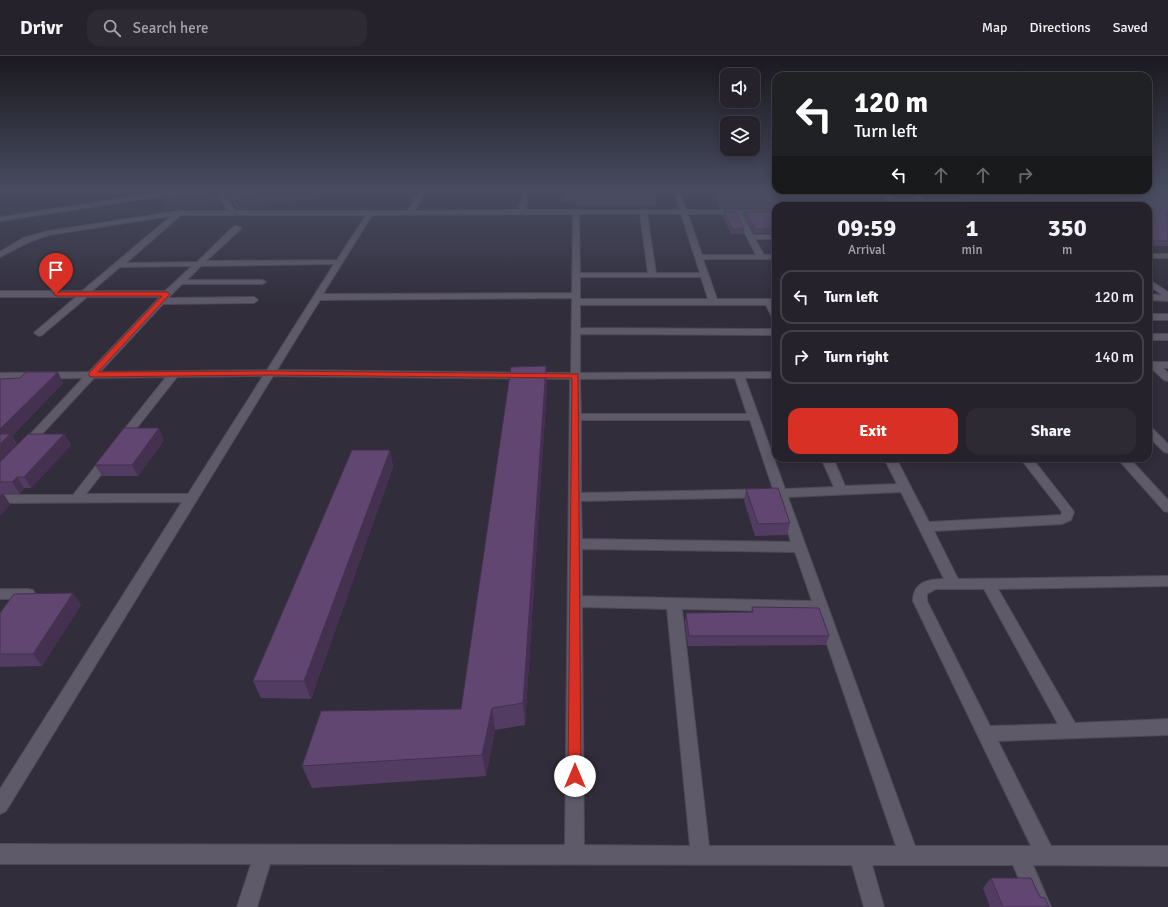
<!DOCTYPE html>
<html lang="en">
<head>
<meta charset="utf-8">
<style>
	body { margin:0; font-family:Signika,sans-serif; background:#2d2a34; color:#f1f3f6; height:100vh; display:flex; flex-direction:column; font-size:15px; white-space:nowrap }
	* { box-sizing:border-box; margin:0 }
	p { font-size:13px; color:#a3a4a9 }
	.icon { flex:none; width:22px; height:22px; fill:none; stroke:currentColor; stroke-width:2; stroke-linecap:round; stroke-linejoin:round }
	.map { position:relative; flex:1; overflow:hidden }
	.sheet { position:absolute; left:772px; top:146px; width:380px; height:260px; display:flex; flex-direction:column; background:#25222c; border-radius:12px; box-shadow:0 2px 10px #0003,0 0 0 1px #423f48 }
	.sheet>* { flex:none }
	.hud { position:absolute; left:772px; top:16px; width:380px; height:122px; border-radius:12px; box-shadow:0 2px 10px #0003,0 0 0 1px #423f48; background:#202124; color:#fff; overflow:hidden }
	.fabs { position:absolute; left:720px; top:12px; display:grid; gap:8px }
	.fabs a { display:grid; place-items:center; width:40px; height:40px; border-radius:8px; background:#25222c; box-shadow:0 2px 10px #0003,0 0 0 1px #423f48; font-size:20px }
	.pin { position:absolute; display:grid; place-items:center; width:34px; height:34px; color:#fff; margin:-41px -17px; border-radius:50% 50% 50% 0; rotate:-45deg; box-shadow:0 0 4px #0007 }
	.pin .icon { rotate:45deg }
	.me { position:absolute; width:44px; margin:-22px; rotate:0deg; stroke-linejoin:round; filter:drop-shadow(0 0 3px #0008) }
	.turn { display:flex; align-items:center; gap:14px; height:84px; padding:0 16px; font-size:18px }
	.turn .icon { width:52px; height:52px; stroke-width:2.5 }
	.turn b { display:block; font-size:28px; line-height:34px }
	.lanes { display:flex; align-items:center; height:38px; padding:0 16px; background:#0003; justify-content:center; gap:20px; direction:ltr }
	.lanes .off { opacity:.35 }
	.eta { display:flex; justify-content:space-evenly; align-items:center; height:68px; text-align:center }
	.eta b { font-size:24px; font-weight:700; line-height:28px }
	.cta { display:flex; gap:8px; margin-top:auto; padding:8px 16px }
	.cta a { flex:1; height:46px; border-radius:12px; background:#d93025; color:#fff; font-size:16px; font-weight:700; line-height:46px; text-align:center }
	.cta a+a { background:#2d2a34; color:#f1f3f6 }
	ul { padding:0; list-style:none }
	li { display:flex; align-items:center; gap:12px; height:54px; margin:0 8px 6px; padding:0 8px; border:2px solid #423f48; border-radius:12px }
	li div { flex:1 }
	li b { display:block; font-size:15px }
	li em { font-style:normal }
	header { display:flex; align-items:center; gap:24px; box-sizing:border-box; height:56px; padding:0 20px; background:#25222c; border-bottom:1px solid #423f48 }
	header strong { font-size:19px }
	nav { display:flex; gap:22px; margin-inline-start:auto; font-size:14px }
	.search { width:280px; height:36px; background:#2d2a34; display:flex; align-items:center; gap:10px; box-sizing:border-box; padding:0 14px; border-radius:12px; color:#a3a4a9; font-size:15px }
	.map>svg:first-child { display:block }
</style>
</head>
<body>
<header>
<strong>Drivr</strong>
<div class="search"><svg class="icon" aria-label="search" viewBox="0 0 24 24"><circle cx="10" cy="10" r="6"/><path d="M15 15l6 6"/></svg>Search here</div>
<nav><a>Map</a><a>Directions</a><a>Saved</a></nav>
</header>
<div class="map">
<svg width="1168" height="851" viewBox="0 0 1168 851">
	<rect width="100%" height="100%" fill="#312d3b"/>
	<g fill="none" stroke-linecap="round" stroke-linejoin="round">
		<defs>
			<g id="minor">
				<path d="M186,133H200L197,135L0,165V161Z"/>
				<path d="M212,133H218L236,155H407L421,133H427L414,155L519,154L523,133H529L526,154H680L673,133H679L686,154H776V158H742L753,179H776V183H755L764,199H776V203H703L717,243H776V249H774L776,264L772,261L766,249H580V272L776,273V279L580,278V317L776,316V322H745L785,433L834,431L821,402H833L845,430L897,428L884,402H896L929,466L1061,459L1062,456L1020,402H1032L1072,453L1074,456L1071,464L1062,468L934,475L958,523L1168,520V530L998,533L1075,667L1168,663V679L998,685L1051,790H1168V810L1033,809L1051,851H1031L1013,809H872L884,851H864L852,809L270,808L257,851H237L251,808H0V788L565,789L570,323L273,320L6,755L0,758V733L182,446L0,447V439H73L105,398H113L115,401L86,438H188L263,320L177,321L125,387L121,388L115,385L166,321L94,322L30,391H22L20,389L22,387L83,322L0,323V317L89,316L160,241H87L42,279L39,280L34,277L36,275L76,241H0V235H82L171,160L49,179L29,186L0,201V196L23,182L48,175L179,155H229ZM573,158L572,237L323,238L372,159ZM579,158H640L648,217H580ZM647,158H681L700,217H656ZM688,158H735L756,199H702ZM181,159H366L337,204L206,205L240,174L241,172L237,170H234L197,206L126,207ZM334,208L267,314L100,316L163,248L254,247L258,244L254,241L168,242L182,228H262L266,226L262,224H187L201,210ZM192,210L165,235H92L120,211ZM580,221H701L708,243H580ZM572,242L571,317L277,314L320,244ZM735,322L747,358H581L580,323ZM581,364H750L773,433L581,437ZM901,436L944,523C928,523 913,526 913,545L1031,790H915L788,441ZM776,441L791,486L582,483L581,445ZM582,493L795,496L812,545L582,540ZM936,533H984L1058,668L990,670L927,545V538ZM582,551L667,553L690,790L584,789ZM682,553L816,556L896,790H709Z"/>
				<path d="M880,134H886L895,144H917L908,134H915L924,144L984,143L987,145L984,147L928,148L929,150H923L921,148H899L900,150H893Z"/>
				<rect x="1148" y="198" width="20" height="4"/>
				<path d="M1148,223L1168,236V245L1148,244V238L1162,239L1148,229Z"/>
				<rect x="1148" y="258" width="20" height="6"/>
				<rect x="1148" y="278" width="20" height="6"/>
				<path d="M1148,306H1168V312H1163L1168,317V325L1164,324L1151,312H1148Z"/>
				<path d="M1148,371L1152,372L1168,388V397L1164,396L1148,380Z"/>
				<path d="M1117,402H1129L1168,444V456L1164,455Z"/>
				<path d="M0,533H28L33,534L35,538L33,542L28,543H0Z"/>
			</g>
		</defs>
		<use href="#minor" stroke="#4d4955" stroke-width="2"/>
		<use href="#minor" fill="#5e5a6a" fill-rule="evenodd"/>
	</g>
	<g fill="#533c62">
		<path d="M220,133H373L239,154Z"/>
		<path d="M557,133H655L657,143V149L600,150L575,149V146H562L561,133Z"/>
		<path d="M712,133H769L776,144L775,152H720Z"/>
		<path d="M1168,133V140L960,142L952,134H1148Z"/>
		<path d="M1168,141V190H1148V150H969L968,149L970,144Z"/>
		<path d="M724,155L744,173L743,178H731L723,160Z"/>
		<path d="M745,155H776V177H754L744,160Z"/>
		<path d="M546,310L547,330L525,669L495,674L486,720L312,732L302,710L461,653Z"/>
		<path d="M0,323L63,327L12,380L17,388L64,378L71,389L31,432H24L20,438H3L10,448L0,460Z"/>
		<path d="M164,384L138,420H102L95,409Z"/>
		<path d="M390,394L393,411L311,643L261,642L253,625Z"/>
		<path d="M746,433L790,467L787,479L755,480L744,445Z"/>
		<path d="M73,537L81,549L42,610L0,611V557Z"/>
		<path d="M752,551L829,580L826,589L688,590L685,567L686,557L751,556Z"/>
		<path d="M991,822L1040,841L1049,851H990L983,832Z"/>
	</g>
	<g fill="#443150">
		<path d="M296,133H373L239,154L235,142Z"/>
		<path d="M220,138L223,150L166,154L162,142Z"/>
		<path d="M546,310L547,330L525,669L523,647Z"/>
		<path d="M58,316L63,327L12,380L17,389L0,407V373Z"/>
		<path d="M159,372L164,384L138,420L132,409Z"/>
		<path d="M64,378L71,389L31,432L24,421Z"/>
		<path d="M390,394L393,411L311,643L304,625Z"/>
		<path d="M17,421L24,432L20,438L12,426Z"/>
		<path d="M3,437L10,448L0,460V440Z"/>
		<path d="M73,537L81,549L42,610L33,598Z"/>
		<path d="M492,652L495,674L486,720L482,699Z"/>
	</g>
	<g fill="#614672" stroke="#443150">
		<path d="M159,133H215L220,138L162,142Z"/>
		<path d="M227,133H296L235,142Z"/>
		<path d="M561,133H655L657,143L600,145L575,144V141H562Z"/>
		<path d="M716,133H769L776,144H721Z"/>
		<path d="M1148,133H1168V134L962,137L959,134H1148Z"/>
		<path d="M1168,141V159H1165L1168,161V185H1148V150H977L970,144Z"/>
		<path d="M724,155H735L744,173H732Z"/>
		<path d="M745,155H776V173H755Z"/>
		<path d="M546,310L523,647L492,652L482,699L302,710L321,655L461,653L511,311Z"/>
		<path d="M26,316H58L0,373V323L20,322Z"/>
		<path d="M124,372H159L132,409H95Z"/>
		<path d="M0,378H10L0,388Z"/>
		<path d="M28,378H64L24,421H17L12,426H0V406Z"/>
		<path d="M352,394H390L304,625H253Z"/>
		<path d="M778,432L790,467L758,468L746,433Z"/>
		<path d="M73,537L33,598H0V557L14,538Z"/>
		<path d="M752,551L819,552L829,580H689L686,557L753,556Z"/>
		<path d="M991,822H1031L1040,841L1045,842L1049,851H1003Z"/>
	</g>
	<linearGradient id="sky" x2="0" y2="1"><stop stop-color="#1b1920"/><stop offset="0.53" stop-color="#484c60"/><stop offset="1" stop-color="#484c60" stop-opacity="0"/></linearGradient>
	<rect width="1168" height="252" fill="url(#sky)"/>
	<path fill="#d93025" stroke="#8d1f18" d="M54,236H167L170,238L98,316L270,315L578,318L581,720L579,724L575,726L570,724L568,720L572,322L270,319L92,321L89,320V317L162,240H56L54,239Z"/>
</svg>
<div class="fabs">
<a><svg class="icon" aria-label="sound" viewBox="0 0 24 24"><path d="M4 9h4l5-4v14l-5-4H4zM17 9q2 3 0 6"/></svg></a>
<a><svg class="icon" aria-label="layers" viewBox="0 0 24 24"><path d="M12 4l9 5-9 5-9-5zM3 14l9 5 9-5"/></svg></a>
</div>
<div class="pin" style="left:56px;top:238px;background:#d93025"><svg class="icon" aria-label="arrive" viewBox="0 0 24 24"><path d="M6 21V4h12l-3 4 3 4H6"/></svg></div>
<svg class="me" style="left:575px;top:720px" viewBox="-20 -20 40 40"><circle r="19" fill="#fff"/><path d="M0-13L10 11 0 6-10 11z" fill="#d93025"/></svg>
<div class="hud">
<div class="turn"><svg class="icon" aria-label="left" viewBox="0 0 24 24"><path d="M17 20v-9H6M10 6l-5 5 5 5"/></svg><div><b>120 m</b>Turn left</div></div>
<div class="lanes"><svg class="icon" aria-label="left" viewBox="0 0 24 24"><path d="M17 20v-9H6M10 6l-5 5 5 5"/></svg><svg class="icon off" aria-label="ahead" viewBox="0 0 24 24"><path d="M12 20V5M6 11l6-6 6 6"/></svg><svg class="icon off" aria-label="ahead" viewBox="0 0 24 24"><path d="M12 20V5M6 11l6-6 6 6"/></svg><svg class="icon off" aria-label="right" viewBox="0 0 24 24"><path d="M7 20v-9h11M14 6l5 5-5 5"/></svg></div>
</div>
<section class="sheet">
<div class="eta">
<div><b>09:59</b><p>Arrival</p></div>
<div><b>1</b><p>min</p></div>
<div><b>350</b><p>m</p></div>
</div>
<ul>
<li><svg class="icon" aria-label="left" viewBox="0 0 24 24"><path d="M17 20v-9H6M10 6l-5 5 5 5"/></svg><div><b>Turn left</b></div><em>120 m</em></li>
<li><svg class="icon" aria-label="right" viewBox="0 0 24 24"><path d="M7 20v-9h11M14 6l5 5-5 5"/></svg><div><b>Turn right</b></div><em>140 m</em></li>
</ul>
<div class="cta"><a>Exit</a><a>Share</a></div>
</section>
</div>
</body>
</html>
